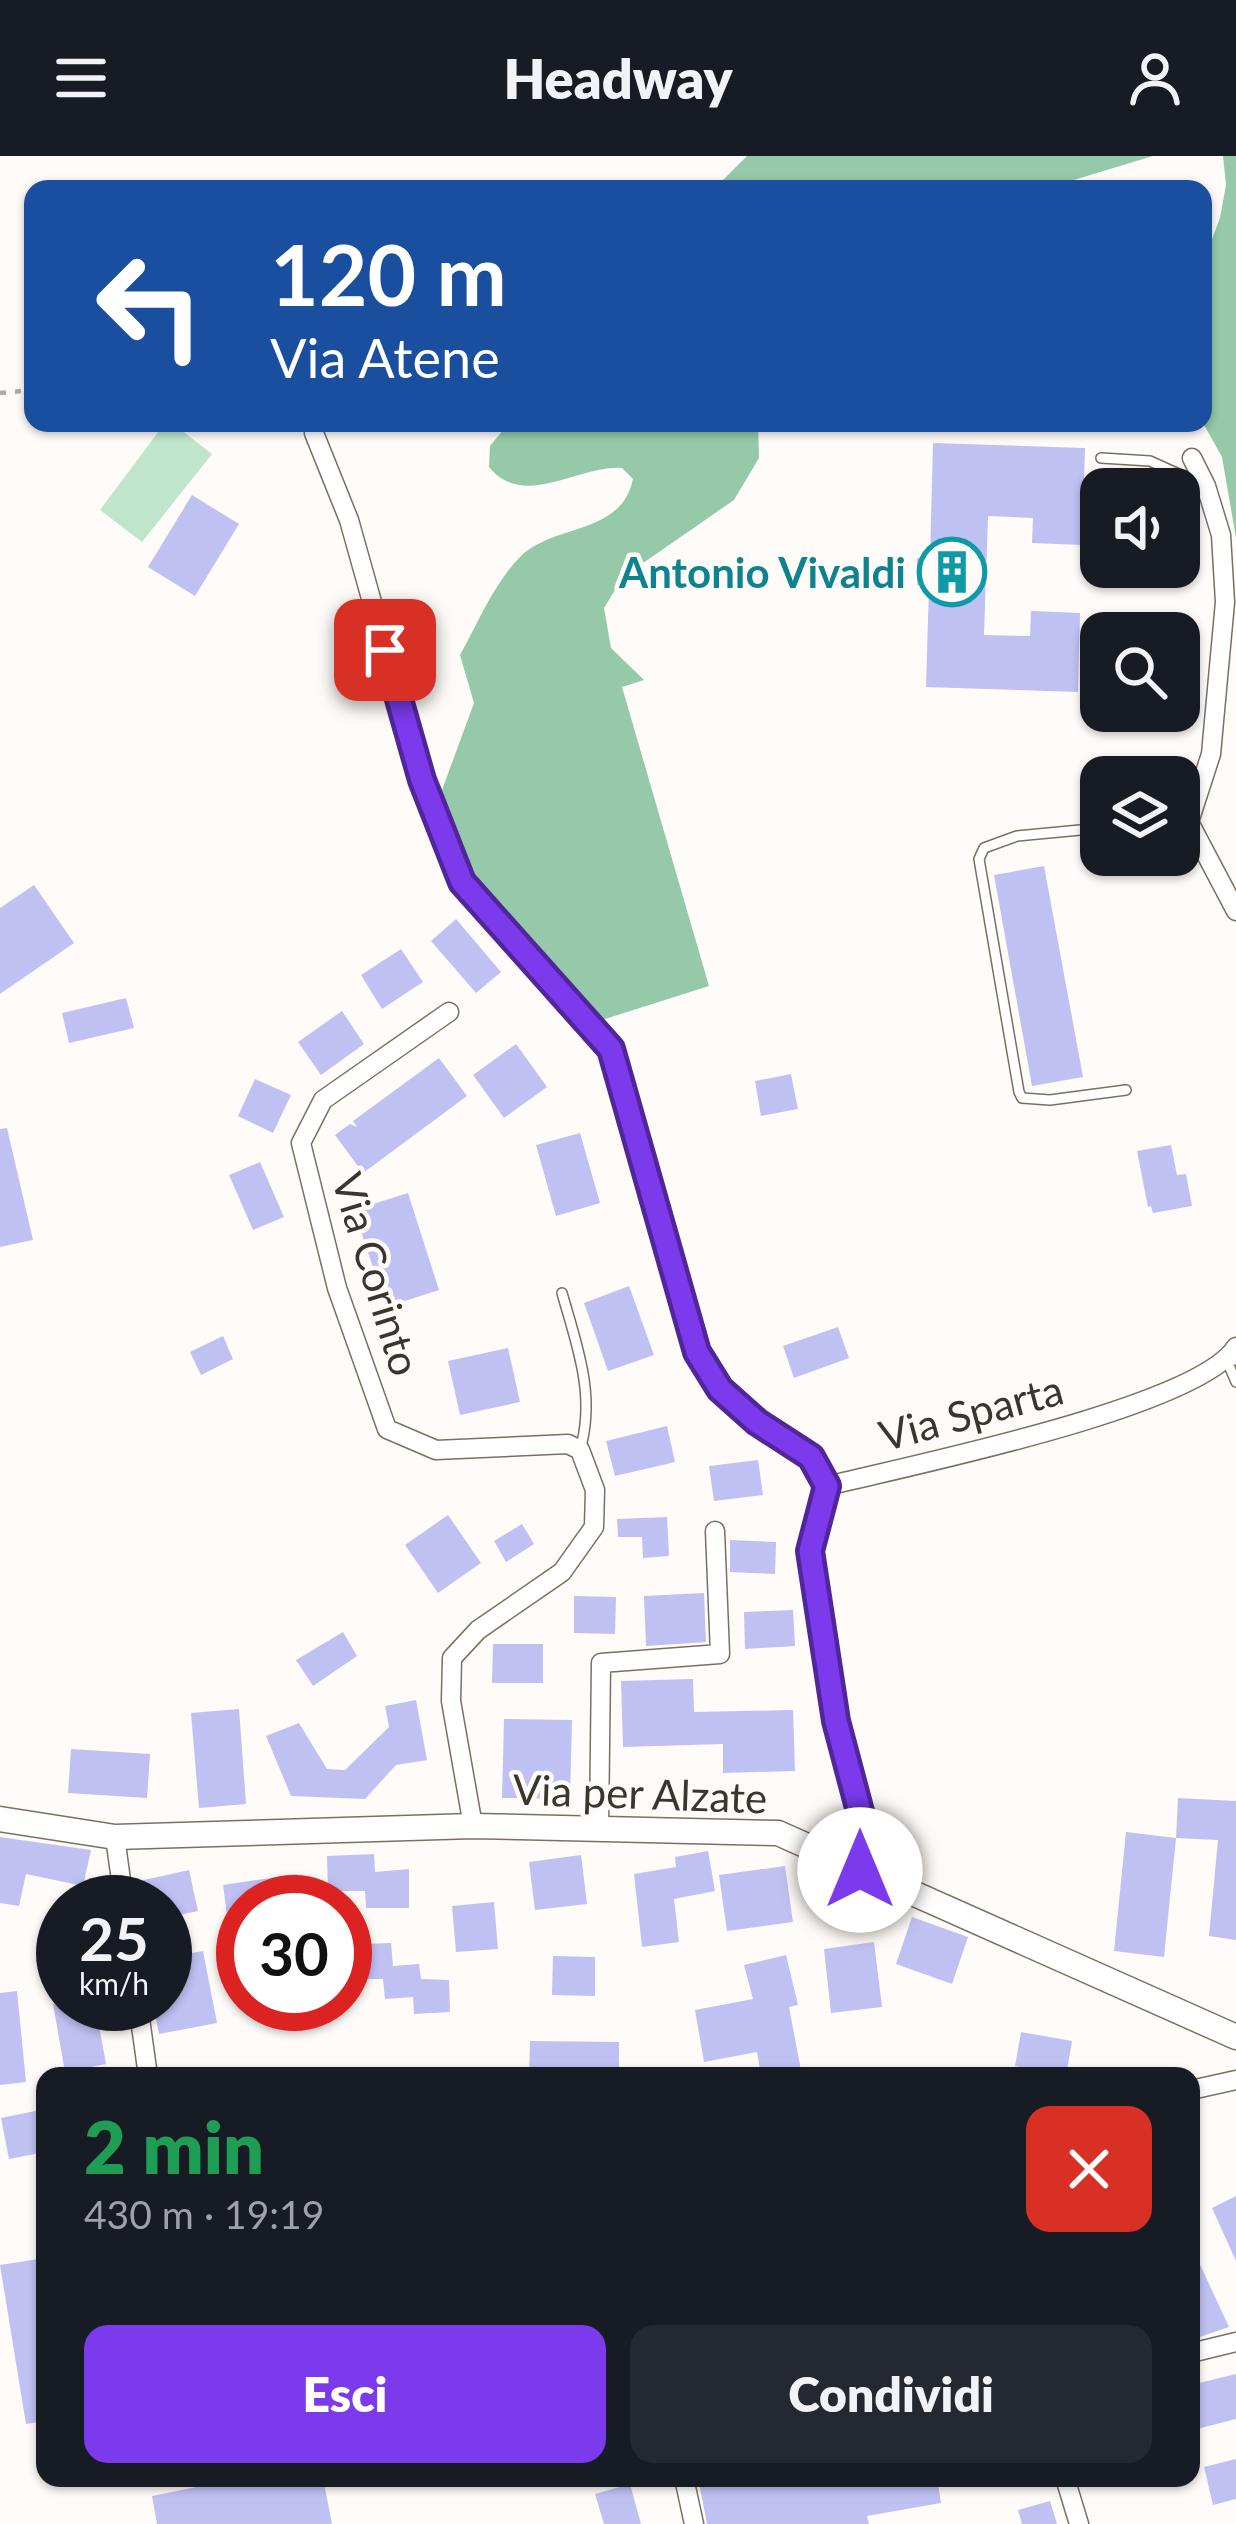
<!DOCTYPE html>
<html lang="it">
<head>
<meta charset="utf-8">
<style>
	body { margin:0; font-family:Lato,sans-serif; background:#242831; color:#f1f3f6; height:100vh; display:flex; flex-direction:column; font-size:45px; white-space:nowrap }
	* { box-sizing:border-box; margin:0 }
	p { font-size:39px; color:#9ea1a6 }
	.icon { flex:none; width:66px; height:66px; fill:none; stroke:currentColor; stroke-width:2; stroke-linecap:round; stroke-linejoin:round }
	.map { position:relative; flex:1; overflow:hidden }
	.details { position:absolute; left:36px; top:1911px; width:1164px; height:420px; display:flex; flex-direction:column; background:#171b24; border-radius:24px; box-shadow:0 3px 9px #0004 }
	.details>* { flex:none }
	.guide { position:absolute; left:24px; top:24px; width:1188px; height:252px; border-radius:24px; box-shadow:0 3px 9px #0004; background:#1a4fa0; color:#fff; overflow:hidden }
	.controls { position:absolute; left:1080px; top:312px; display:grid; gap:24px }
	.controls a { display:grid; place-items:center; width:120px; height:120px; border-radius:24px; background:#171b24; box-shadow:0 3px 9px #0004; font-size:60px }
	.speed { position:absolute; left:36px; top:1719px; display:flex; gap:24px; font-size:60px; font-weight:700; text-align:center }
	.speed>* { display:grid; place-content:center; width:156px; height:156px; border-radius:50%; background:#171b24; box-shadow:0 3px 9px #0004; line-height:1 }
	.speed small { font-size:30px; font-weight:400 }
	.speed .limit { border:18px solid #d22; background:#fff; color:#111 }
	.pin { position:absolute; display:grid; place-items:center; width:102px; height:102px; color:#fff; margin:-51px; border-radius:24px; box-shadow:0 6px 18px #0006 }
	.me { position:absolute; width:132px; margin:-66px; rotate:0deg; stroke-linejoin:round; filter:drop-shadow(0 0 9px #0008) }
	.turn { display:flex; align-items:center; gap:42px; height:252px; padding:0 48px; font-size:54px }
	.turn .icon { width:156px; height:156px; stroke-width:2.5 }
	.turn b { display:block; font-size:84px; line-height:102px }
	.round { display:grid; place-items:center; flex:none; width:126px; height:126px; border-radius:24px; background:#242831 }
	.head { display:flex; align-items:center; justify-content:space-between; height:204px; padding:0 48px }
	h1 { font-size:72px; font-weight:800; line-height:90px; color:#1e9e55 }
	.cta { display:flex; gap:24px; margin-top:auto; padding:24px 48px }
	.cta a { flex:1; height:138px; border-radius:24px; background:#7c3aed; color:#fff; font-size:48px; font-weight:800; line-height:138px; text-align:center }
	.cta a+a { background:#242831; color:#f1f3f6 }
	header { display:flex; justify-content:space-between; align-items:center; height:156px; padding:0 48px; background:#171b24; font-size:54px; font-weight:800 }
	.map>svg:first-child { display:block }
</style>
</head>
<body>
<header><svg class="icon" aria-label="menu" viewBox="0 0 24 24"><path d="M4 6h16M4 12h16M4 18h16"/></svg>Headway<svg class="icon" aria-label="person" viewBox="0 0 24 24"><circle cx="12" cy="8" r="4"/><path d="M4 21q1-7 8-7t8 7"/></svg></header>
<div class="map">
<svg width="1236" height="2368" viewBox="0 0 1236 2368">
	<rect width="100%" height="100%" fill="#fefbf8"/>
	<path fill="#bfe5cd" d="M165,267H172L212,298L142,386L100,354Z"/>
	<g fill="#95c9a9">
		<path d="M747,0H1153L1044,33H714Z"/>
		<path d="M1223,0H1236V382L1222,301L1203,267V107L1220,62L1226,29Z"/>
		<path d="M509,267H758L759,302L734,344L623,421L604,452L611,492L644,524L622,531L709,830L602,864L474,730L442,634L474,547L460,499C478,467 494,427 520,401C554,367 621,380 633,323L622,312C578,309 524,354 489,311L490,290Z"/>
	</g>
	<g fill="#c0c1f3">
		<path d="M933,287L1085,292L1082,389L1032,387L1033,362L988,360L984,479L1030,480L1031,455L1080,457L1078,536L926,531L929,430L917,429V402L930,403Z"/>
		<path d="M192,339L239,368L195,440L148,411Z"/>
		<path d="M1044,710L1083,921L1032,930L994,719Z"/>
		<path d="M34,729L74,787L0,838V752Z"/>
		<path d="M456,763L501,816L476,837L431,785Z"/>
		<path d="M401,793L423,826L382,853L361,819Z"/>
		<path d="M126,842L134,872L69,887L62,857Z"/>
		<path d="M342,855L364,888L321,919L298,886Z"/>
		<path d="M516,888L547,931L504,962L473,919Z"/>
		<path d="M439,902L467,940L363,1017L335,979L350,968L357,971L353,965Z"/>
		<path d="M791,918L798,953L761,960L755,925Z"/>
		<path d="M255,923L291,939L273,977L238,960Z"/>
		<path d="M7,972L33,1084L0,1091V973Z"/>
		<path d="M580,977L600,1047L556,1060L536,989Z"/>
		<path d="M1171,989L1177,1019L1186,1018L1192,1050L1153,1057L1151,1050L1148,1051L1137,995Z"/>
		<path d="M260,1006L284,1061L253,1074L229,1019Z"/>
		<path d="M408,1037L439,1134L386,1151L354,1054Z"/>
		<path d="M629,1130L654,1199L608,1215L584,1147Z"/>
		<path d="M838,1171L849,1202L794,1222L783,1190Z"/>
		<path d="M223,1180L233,1203L201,1219L190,1196Z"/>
		<path d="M508,1192L520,1246L460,1259L448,1205Z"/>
		<path d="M667,1270L675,1306L615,1320L606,1285Z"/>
		<path d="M758,1304L763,1339L714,1345L709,1310Z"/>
		<path d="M448,1359L481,1407L438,1437L405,1389Z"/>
		<path d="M667,1361L669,1400L643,1402L642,1381H618L617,1363Z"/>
		<path d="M522,1368L534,1388L506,1406L494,1385Z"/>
		<path d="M730,1384L776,1386L775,1418L730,1416Z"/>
		<path d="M704,1437L706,1486L646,1490L644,1440Z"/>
		<path d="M574,1440L616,1441L615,1478L574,1477Z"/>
		<path d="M793,1454L795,1490L745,1493L744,1456Z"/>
		<path d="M343,1476L357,1500L313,1530L296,1504Z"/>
		<path d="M493,1488H543V1527H492Z"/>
		<path d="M693,1523L694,1556L793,1554L795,1615L723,1617V1588L623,1591L621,1525Z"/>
		<path d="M416,1544L427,1604L396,1609L365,1643L291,1640L266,1580L299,1567L327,1613L345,1614L389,1571L385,1550Z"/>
		<path d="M239,1553L246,1648L199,1652L191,1557Z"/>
		<path d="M504,1563L572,1564L570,1643L502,1642Z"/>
		<path d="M71,1593L150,1598L147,1642L68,1637Z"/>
		<path d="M1178,1642L1236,1645V1784L1209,1780L1218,1684L1176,1682Z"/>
		<path d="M1126,1676L1176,1682L1164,1801L1114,1795Z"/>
		<path d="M0,1681L91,1694L83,1730L26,1718L19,1750L0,1747Z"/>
		<path d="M708,1695L715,1735L674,1743L679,1786L642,1791L634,1718L676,1711L675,1701Z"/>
		<path d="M374,1698L375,1716L409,1713V1752H366L365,1735H328L327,1700Z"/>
		<path d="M581,1699L587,1748L535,1754L529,1706Z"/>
		<path d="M785,1710L793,1766L727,1775L719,1719Z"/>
		<path d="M189,1714L198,1755L165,1762V1746H137L135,1726Z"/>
		<path d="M297,1718L301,1746H243V1765L228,1767L223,1729Z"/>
		<path d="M494,1746L498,1793L456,1796L452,1750Z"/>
		<path d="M912,1761L968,1781L952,1828L896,1808Z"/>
		<path d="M362,1765L365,1788L391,1787L393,1810L419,1808L421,1823L449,1824L450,1856L414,1858L413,1841L385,1843L383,1823H356L354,1805L345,1806V1768Z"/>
		<path d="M874,1786L882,1851L831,1857L824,1793Z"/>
		<path d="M203,1795L217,1867L159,1878L153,1848H165V1802Z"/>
		<path d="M786,1799L798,1849L789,1851L802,1920H761L757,1896L704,1906L695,1854L753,1843L744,1809Z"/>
		<path d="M553,1800L595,1801V1840L552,1839Z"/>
		<path d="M17,1835L26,1926L0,1929V1837Z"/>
		<path d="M53,1848H95L106,1908L65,1916Z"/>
		<path d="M1021,1876L1072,1885L1066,1920L1015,1910Z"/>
		<path d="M530,1885L619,1886V1920H529Z"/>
		<path d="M45,1953V1996L9,2003L1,1962Z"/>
		<path d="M1236,2040V2105L1212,2052Z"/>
		<path d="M1191,2089L1229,2171L1197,2182L1191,2168Z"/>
		<path d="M45,2102V2265L26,2268L0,2109Z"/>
		<path d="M1236,2218V2263L1197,2273L1191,2229Z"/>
		<path d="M1236,2303V2343L1213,2349L1204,2311Z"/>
		<path d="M241,2322H323L332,2368H157L152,2340Z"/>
		<path d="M698,2322H937L941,2347L867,2360L869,2368H707Z"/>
		<path d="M630,2328L641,2368H604L595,2338Z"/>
		<path d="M1050,2345L1057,2368H1022L1018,2354Z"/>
	</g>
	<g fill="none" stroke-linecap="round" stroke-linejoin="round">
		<defs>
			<g id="service">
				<path d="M1101,302L1150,305L1201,328"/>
				<path d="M1101,672L1017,680L984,692L979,703L1019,936L1022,942L1050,944L1126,934"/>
				<path d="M562,1137C577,1190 596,1239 580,1294"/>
				<path d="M1236,1204L1227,1205L1236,1226"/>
			</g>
			<g id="minor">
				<path d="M314,277L349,364L422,624L462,726L611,893L697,1196C705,1209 712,1225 723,1236C759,1274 800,1283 827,1330"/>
				<path d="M1192,302L1206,330L1221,379L1225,446L1211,598L1189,666L1236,755"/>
				<path d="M449,856L323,944L301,987L337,1132L387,1273L436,1294L568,1288L580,1294L595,1334L594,1371L562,1416L478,1474L452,1502L451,1545L473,1670"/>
				<path d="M599,1672L601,1507L720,1498L715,1375"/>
				<path d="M115,1681L124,1746"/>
				<path d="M860,1714L862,1663L836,1565L810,1395L827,1330C907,1310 1196,1252 1236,1191"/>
				<path d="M138,1848L148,1920"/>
				<path d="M1191,1934L1236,1924"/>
				<path d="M1199,2195L1236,2186"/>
				<path d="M684,2322L694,2368"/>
				<path d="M1065,2322L1079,2368"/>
			</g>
			<path id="tertiary" d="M0,1663L115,1681L473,1670L778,1677L1236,1881"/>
		</defs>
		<use href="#service" stroke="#7b7060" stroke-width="12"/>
		<use href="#minor" stroke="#7b7060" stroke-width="21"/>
		<use href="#tertiary" stroke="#7b7060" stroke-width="27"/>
		<path stroke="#aeaba6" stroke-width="4.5" stroke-dasharray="6 9" stroke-linecap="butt" d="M0,237L33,234"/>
		<use href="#service" stroke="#fff" stroke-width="9"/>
		<use href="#minor" stroke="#fff" stroke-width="18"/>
		<use href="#tertiary" stroke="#fff" stroke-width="24"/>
	</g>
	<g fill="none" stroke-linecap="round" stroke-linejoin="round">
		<defs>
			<path id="route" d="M385,494L422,624L462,726L611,893L697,1196L720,1233L757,1266L811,1301L827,1330L810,1395L836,1565L862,1663L860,1714"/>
		</defs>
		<use href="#route" stroke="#51269a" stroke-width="30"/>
		<use href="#route" stroke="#7c3aed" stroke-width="21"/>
	</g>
	<defs>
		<symbol id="building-ring" viewBox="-11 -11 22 22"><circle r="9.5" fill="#fefbf8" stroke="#0f9aa8" stroke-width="1.5"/><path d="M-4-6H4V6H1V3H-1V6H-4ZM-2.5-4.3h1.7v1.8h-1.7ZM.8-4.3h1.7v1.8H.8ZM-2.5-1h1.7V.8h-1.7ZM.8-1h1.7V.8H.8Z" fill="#0f9aa8"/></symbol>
	</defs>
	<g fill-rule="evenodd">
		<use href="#building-ring" x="914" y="378" width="76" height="76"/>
	</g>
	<g text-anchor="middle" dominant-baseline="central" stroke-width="9" stroke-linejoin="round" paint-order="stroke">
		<g font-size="42" font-weight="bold" fill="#0d838f" stroke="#fefbf8" text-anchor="end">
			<text x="906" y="416">Antonio Vivaldi</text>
		</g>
		<g font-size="42" fill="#3a362f" stroke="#fefbf8">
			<text transform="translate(377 1118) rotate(73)">Via Corinto</text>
			<text transform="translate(971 1256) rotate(-15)">Via Sparta</text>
			<text transform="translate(640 1637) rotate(2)">Via per Alzate</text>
		</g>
	</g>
</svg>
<div class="controls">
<a><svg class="icon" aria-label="sound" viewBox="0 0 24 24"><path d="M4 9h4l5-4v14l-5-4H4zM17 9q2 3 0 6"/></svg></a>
<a><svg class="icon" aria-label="search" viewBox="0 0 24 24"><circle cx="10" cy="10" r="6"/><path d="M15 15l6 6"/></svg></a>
<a><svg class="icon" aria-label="layers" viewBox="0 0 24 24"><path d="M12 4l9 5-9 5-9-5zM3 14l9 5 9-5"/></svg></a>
</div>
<div class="speed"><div>25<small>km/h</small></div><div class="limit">30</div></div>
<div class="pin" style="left:385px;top:494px;background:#d93025"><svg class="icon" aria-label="arrive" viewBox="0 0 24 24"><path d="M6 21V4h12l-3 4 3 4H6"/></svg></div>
<svg class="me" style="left:860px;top:1714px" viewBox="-20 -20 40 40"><circle r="19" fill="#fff"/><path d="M0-13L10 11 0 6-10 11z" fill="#7c3aed"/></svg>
<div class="guide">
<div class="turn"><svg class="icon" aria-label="left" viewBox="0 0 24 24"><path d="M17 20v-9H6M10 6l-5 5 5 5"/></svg><div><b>120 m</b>Via Atene</div></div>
</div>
<section class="details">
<div class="head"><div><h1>2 min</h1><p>430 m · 19:19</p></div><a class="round" style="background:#d93025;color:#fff"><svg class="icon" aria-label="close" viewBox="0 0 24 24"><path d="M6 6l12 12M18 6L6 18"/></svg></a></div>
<div class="cta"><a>Esci</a><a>Condividi</a></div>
</section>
</div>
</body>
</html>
